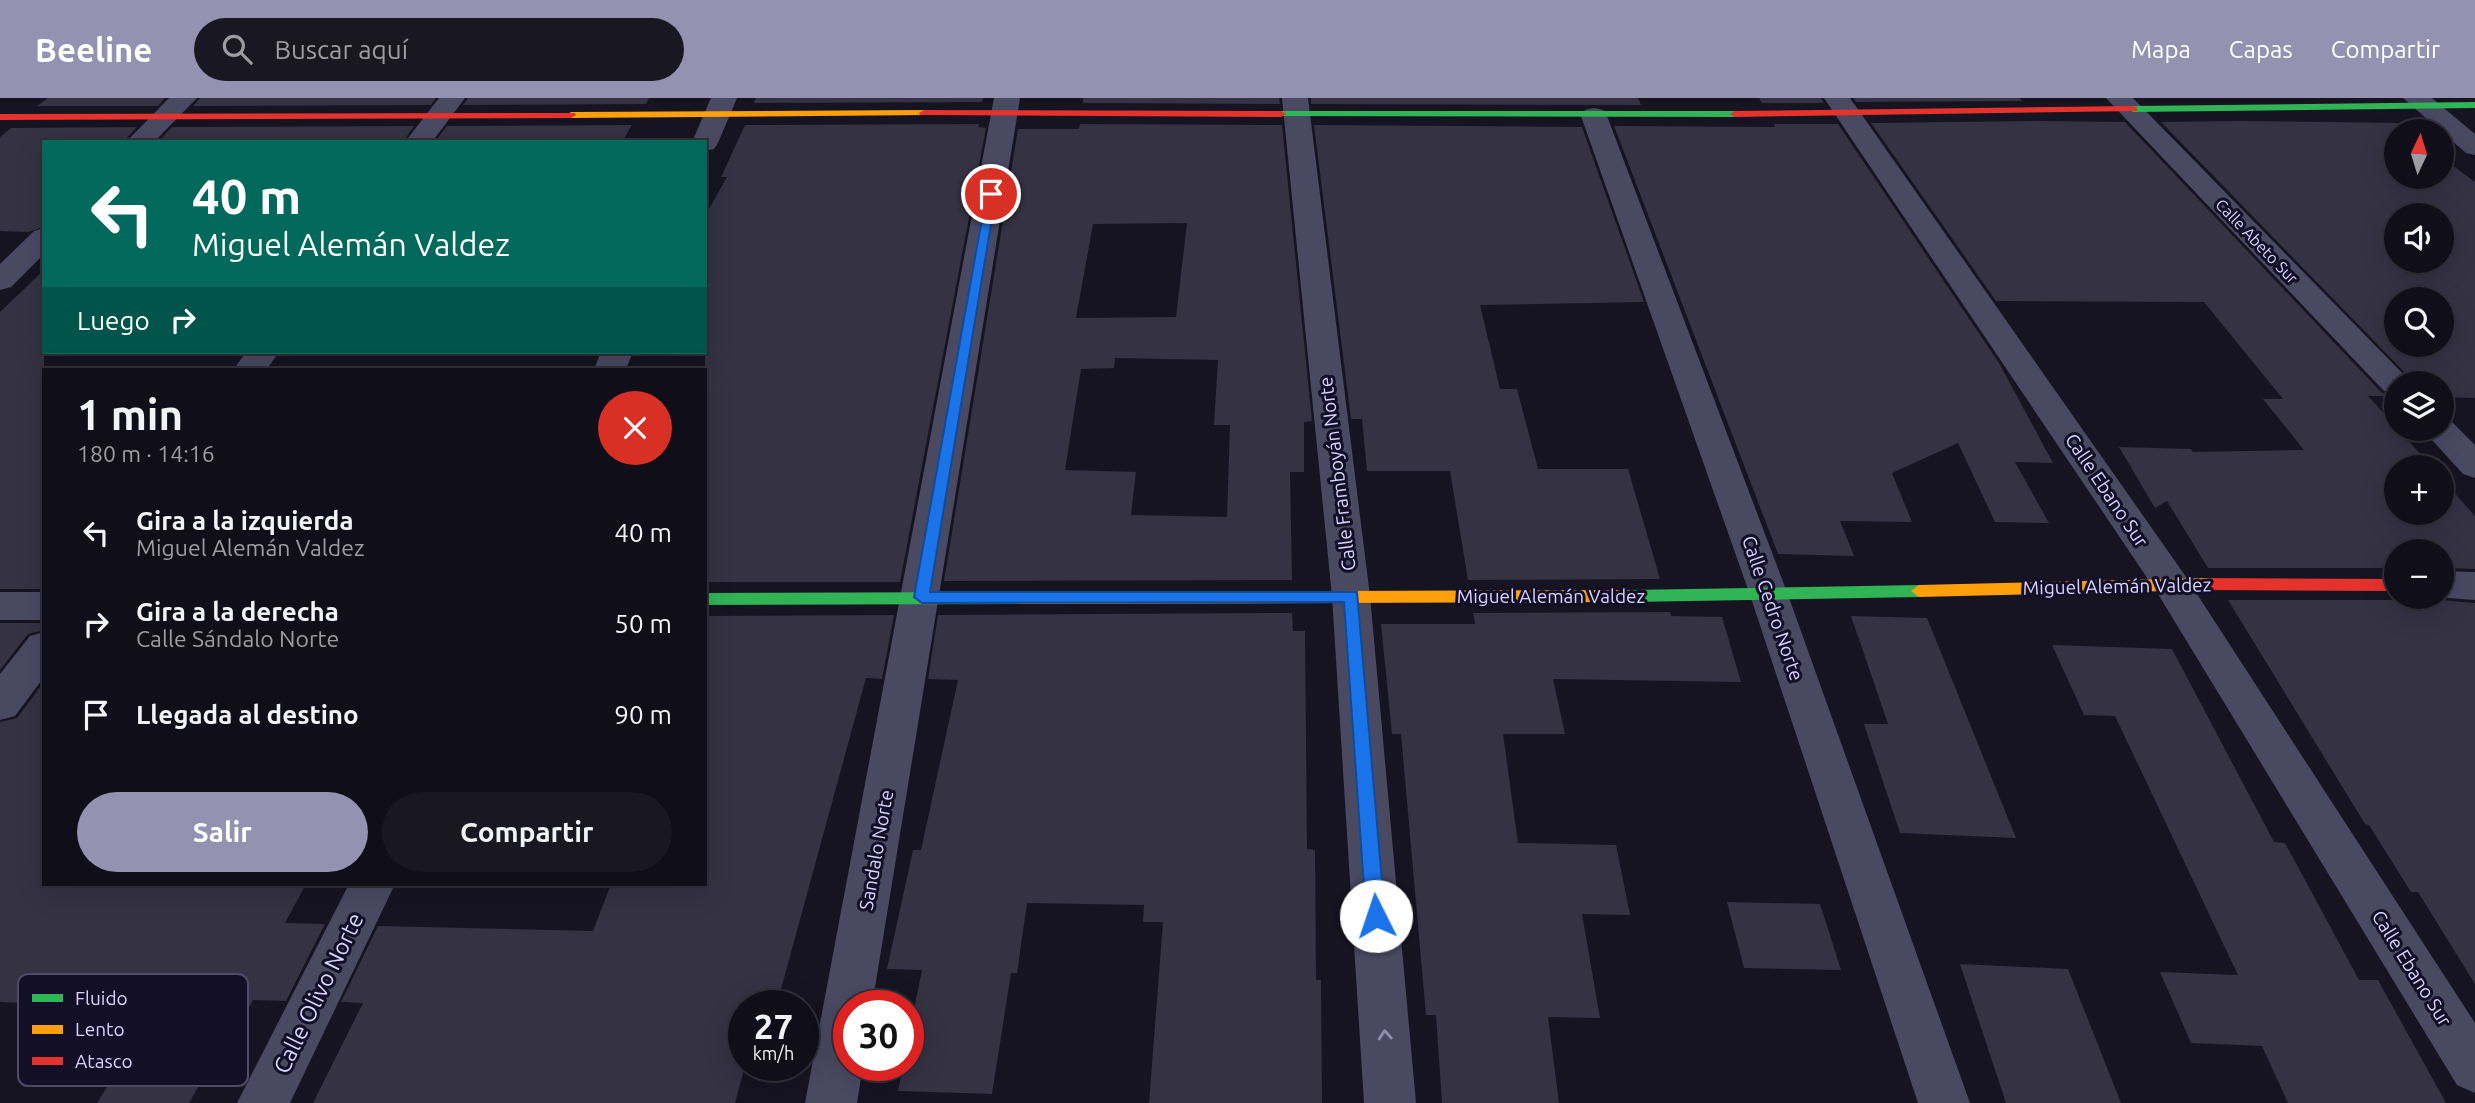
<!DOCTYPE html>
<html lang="es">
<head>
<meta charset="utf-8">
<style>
	body { margin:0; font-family:Ubuntu,sans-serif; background:#191822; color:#f1f3f6; height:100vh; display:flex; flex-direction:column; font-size:26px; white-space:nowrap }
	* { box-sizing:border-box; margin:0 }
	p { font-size:23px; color:#9c9ca2 }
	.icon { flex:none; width:38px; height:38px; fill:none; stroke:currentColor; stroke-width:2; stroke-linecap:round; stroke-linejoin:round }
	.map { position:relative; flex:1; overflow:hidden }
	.sheet { position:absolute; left:42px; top:270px; width:665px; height:518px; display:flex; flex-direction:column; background:#100f19; border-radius:0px; box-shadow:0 7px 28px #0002,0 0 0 2px #302f38 }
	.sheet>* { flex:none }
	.hud { position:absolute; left:42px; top:42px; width:665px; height:214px; border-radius:0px; box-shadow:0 7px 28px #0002,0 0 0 2px #302f38; background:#00695c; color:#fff; overflow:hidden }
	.needle { width:46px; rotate:4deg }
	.controls { position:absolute; left:2384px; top:21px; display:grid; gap:14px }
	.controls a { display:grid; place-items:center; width:70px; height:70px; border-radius:50%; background:#100f19; box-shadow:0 7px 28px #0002,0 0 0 2px #302f38; font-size:35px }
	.speed { position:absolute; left:728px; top:892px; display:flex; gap:14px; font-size:35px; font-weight:700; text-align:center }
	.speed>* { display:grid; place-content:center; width:91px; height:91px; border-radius:50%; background:#100f19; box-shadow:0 7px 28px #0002,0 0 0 2px #302f38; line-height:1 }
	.speed small { font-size:18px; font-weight:400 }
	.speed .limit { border:10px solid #d22; background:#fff; color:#111 }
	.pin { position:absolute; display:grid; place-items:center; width:60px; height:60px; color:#fff; margin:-30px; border:4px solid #fff; border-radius:50%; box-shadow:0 2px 7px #0007 }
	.me { position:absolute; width:77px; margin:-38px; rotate:356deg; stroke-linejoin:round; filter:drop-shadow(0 0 5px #0008) }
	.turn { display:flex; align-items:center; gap:24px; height:147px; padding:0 35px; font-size:32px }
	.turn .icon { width:91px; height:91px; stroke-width:2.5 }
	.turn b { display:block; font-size:49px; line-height:60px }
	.then { display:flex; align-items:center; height:66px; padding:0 35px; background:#0003; gap:14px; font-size:26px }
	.round { display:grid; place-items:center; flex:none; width:74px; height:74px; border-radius:37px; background:#191822 }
	.head { display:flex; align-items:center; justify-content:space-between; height:119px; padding:0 35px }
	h1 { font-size:42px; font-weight:700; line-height:52px }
	.cta { display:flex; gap:14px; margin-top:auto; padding:14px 35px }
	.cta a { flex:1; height:80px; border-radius:42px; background:#9591b1; color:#fff; font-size:28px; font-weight:700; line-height:80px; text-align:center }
	.cta a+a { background:#191822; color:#f1f3f6 }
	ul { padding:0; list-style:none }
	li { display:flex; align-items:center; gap:21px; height:91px; padding:0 35px }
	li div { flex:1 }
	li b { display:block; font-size:26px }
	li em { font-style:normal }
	header { display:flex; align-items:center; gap:42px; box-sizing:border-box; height:98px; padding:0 35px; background:#9591b1; color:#fff }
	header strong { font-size:33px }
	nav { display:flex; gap:38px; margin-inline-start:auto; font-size:24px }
	.search { width:490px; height:63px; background:#191822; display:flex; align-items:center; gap:18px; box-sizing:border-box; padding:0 24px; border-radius:38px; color:#9c9ca2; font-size:26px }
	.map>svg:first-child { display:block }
</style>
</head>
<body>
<header>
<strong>Beeline</strong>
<div class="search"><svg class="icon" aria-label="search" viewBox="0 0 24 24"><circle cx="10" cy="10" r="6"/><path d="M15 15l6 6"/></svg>Buscar aquí</div>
<nav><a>Mapa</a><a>Capas</a><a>Compartir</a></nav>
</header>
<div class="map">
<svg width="2475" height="1005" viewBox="0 0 2475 1005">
	<rect width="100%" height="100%" fill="#161421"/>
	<g fill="#343243" fill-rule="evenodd">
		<path d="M48,0H165L158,8H37Z"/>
		<path d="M200,0H436L431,7L193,8Z"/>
		<path d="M468,0H649L646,6L463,7Z"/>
		<path d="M756,0H983L982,4L754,5Z"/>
		<path d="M1083,0H1279L1280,6L1083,5Z"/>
		<path d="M1311,0H1638L1641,7L1311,6Z"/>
		<path d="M1759,0H1821L1824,5H1762Z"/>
		<path d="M1853,0H2020L2022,3L1856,4Z"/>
		<path d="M2039,23L2125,24L2382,295L2396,298H2368L2432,369H2396V415H2441V380L2475,418V471L2441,470V453H2396V470H2208L2167,403L2155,410L2119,349L2191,351L2193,354L2304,352L2263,301H2283L2204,204L1996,203L1871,25Z"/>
		<path d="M2239,23L2405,25L2414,33H2396V79H2441V59L2475,84V300L2441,299V285H2415L2161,24ZM2396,117H2441V163H2396ZM2396,201H2441V247H2396Z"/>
		<path d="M979,26L978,29L986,30L900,484H705V118L727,79H721L745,27Z"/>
		<path d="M1080,26L1282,27L1312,323L1304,324V374H1290L1292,482L944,483L1018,31H1079ZM1187,125L1176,219L1076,220L1093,126ZM1115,260L1218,262L1214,327H1230L1227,419L1131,417L1136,374L1065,372L1081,271L1114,270Z"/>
		<path d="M1774,26H1838L1999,265L2053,365L2015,364L2049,425L1995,424L1958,345L1892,375L1912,424L1840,423L1854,458L1778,456L1614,28L1775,29Z"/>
		<path d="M632,27L622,44H435L447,28Z"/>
		<path d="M1314,27L1582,29L1644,204L1480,207L1500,291H1517L1538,371H1628L1660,481L1468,482L1450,373H1367L1362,321H1351Z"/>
		<path d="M414,28L403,44H158L172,29Z"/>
		<path d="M137,29L123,44H44V128L29,134L0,133V39L11,30Z"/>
		<path d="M44,172V491H0V214Z"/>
		<path d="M2406,499L2475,505V886L2418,794H2411L2369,727L2365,726L2228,502H2403Z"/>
		<path d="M1670,514L1671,518L1722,519L1741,584L1553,581L1565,636H1503L1518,745L1616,747L1630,817L1582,816L1600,920L1548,919L1559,1005H1442L1436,917H1426L1401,636H1392L1381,526H1475L1473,515Z"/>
		<path d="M1292,515L1293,533H1305L1307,751L1315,752L1316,882H1321L1322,1005H1149L1163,824H1143L1144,807L1027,805L1017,875H1011L992,996L898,993L903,968H908V941L922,872L887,871L913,752H921L958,582L928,581L938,517Z"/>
		<path d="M894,517L882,581L866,580L778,902H765L764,908H744L745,968L735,1005H313L363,905L341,904L378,828L593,833L611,786H705V518Z"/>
		<path d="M1851,518L1927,520L2016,740L1900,735L1864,626H1888Z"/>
		<path d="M0,525H44V532L28,536L0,572Z"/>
		<path d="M2052,547L2172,551L2274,744L2285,745L2359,882H2378L2446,1005H2288L2262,948L2191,945L2160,874L2238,877L2115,618L2084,617Z"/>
		<path d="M44,584V786H306L285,825L325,826L286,903L253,902L209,981H203L189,1005H97L114,978L90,977L131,910L0,904V624L17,620Z"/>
		<path d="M1727,804L1820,806L1841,872L1744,870Z"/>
		<path d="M1960,866L2068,871L2121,1005H2006Z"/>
	</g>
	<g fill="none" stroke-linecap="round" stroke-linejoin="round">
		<g fill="#4a4962" fill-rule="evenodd">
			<path d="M169,0H197L154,44H126Z"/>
			<path d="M439,0H465L432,44H405Z"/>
			<path d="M711,0H737L718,45L714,51L705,53V44H692Z"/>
			<path d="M994,0H1020L872,908H849V968H863L857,1005H805Z"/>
			<path d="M1282,0H1308L1370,498L1416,1005H1364L1332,498Z"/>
			<path d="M1824,0H1850L2184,476L2475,925V995L2457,987L2158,496Z"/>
			<path d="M2106,0H2133L2412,285H2396V296L2384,293Z"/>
			<path d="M2403,0H2432L2475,36V57L2466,55Z"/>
			<path d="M1594,10L1603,12L1607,18L1788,497L1970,1005H1918L1750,497L1581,18L1585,12Z"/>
			<path d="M44,130V156L11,189L0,192V166L34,133Z"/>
			<path d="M246,254H279L267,271H234Z"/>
			<path d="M601,254H633L626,271H594Z"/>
			<path d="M2441,320L2451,323L2475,347V380L2463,376L2422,331H2441Z"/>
			<path d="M2441,473L2475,474V502L2434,499H2441Z"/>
			<rect x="0" y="494" width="44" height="28"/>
			<path d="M44,534V579L15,618L0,622V576L30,538Z"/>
			<path d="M349,786H395L290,1005H237Z"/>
		</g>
		<g fill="#30b455" fill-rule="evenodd">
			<path d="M2475,4V10L2133,14L2128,11L2133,8Z"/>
			<path d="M1281,13H1735L1740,16L1735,19L1277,18L1276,16Z"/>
			<path d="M1919,487L1927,493L1919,499L1630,504L1622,498L1630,492Z"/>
			<path d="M1019,494L1027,500L1019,506L705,507V495Z"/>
		</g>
		<g fill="#ff9f0a" fill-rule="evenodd">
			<path d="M924,12L929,15L928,17L571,20L566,17L571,14Z"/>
			<path d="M2208,480L2216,486L2208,492L1919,499L1911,493L1919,487Z"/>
			<path d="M1630,492L1638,498L1630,504L1019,506L1011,500L1019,494Z"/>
		</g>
		<g fill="#e5322d" fill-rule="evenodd">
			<path d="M2133,8L2137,9V13L1735,19L1730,16L1735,13Z"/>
			<path d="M924,12L1281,13L1286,16L1281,19L920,17L919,15Z"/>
			<path d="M575,15L576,17L571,20L0,22V16Z"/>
			<path d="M2208,480L2396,481V493L2208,492L2200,486Z"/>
		</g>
	</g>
	<defs><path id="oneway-chevron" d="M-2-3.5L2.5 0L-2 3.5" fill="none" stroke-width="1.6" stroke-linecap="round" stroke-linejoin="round" transform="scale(1.75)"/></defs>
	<use stroke="#928eb0" href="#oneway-chevron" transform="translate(1385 937) rotate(-94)"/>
	<path fill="#1a73e8" stroke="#114b97" stroke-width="2" d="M987,93L996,96L930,494H1357L1385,818L1382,824L1376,827L1369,824L1366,818L1344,504L922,505L914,499Z"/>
	<g text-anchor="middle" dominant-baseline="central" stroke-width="6" stroke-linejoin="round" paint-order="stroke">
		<g font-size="16" fill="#d9d4ff" stroke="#130f26">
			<text transform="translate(2257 143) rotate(46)">Calle Abeto Sur</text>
		</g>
		<g font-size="19" fill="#d9d4ff" stroke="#130f26">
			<text transform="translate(1337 376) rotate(-97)">Calle Framboyán Norte</text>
			<text transform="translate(2107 392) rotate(56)">Calle Ebano Sur</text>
			<text transform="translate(2117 488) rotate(-1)">Miguel Alemán Valdez</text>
			<text x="1551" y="498">Miguel Alemán Valdez</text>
			<text transform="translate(1773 510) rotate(71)">Calle Cedro Norte</text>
			<text transform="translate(876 752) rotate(-80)">Sandalo Norte</text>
			<text transform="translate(2412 870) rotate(58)">Calle Ebano Sur</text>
		</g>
		<g font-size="23" fill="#d9d4ff" stroke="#130f26">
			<text transform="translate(318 895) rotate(-64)">Calle Olivo Norte</text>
		</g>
	</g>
	<rect x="18" y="876" width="230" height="112" rx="10" fill="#130f26" stroke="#4e4a67" stroke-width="2"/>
	<rect x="32" y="896" width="31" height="8" fill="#30b455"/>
	<rect x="32" y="927" width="31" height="9" fill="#ff9f0a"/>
	<rect x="32" y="959" width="31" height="8" fill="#e5322d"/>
	<g font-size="19" fill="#d9d4ff">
		<text x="75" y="907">Fluido</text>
		<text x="75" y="938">Lento</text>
		<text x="75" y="970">Atasco</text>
	</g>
</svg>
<div class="controls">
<a><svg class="needle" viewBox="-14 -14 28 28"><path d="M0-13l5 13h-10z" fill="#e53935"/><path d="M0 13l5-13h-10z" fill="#9c9ca2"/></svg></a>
<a><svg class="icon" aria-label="sound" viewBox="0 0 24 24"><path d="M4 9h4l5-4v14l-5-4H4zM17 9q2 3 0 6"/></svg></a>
<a><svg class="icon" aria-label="search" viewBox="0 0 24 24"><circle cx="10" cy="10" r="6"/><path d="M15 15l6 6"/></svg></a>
<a><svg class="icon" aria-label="layers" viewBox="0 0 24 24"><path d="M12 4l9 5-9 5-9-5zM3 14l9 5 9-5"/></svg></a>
<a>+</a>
<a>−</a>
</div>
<div class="speed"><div>27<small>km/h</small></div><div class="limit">30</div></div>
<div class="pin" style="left:991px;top:96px;background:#d93025"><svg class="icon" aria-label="arrive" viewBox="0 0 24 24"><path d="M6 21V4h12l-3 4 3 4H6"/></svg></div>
<svg class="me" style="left:1376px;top:818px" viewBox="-20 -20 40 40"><circle r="19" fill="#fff"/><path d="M0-13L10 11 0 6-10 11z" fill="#1a73e8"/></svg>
<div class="hud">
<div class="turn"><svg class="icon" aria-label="left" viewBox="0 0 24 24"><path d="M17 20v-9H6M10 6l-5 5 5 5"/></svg><div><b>40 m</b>Miguel Alemán Valdez</div></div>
<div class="then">Luego<svg class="icon" aria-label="right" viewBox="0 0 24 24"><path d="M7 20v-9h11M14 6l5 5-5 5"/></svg></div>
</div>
<section class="sheet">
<div class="head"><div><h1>1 min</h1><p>180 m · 14:16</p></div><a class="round" style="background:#d93025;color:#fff"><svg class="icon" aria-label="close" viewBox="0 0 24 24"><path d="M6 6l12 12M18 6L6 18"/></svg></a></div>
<ul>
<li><svg class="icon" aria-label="left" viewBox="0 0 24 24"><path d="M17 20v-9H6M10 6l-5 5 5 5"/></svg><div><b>Gira a la izquierda</b><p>Miguel Alemán Valdez</p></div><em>40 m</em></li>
<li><svg class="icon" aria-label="right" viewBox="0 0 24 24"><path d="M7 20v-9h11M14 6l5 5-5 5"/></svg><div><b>Gira a la derecha</b><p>Calle Sándalo Norte</p></div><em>50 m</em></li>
<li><svg class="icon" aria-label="arrive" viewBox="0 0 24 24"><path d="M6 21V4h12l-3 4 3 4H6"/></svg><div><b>Llegada al destino</b></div><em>90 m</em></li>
</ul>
<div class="cta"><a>Salir</a><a>Compartir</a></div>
</section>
</div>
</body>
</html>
